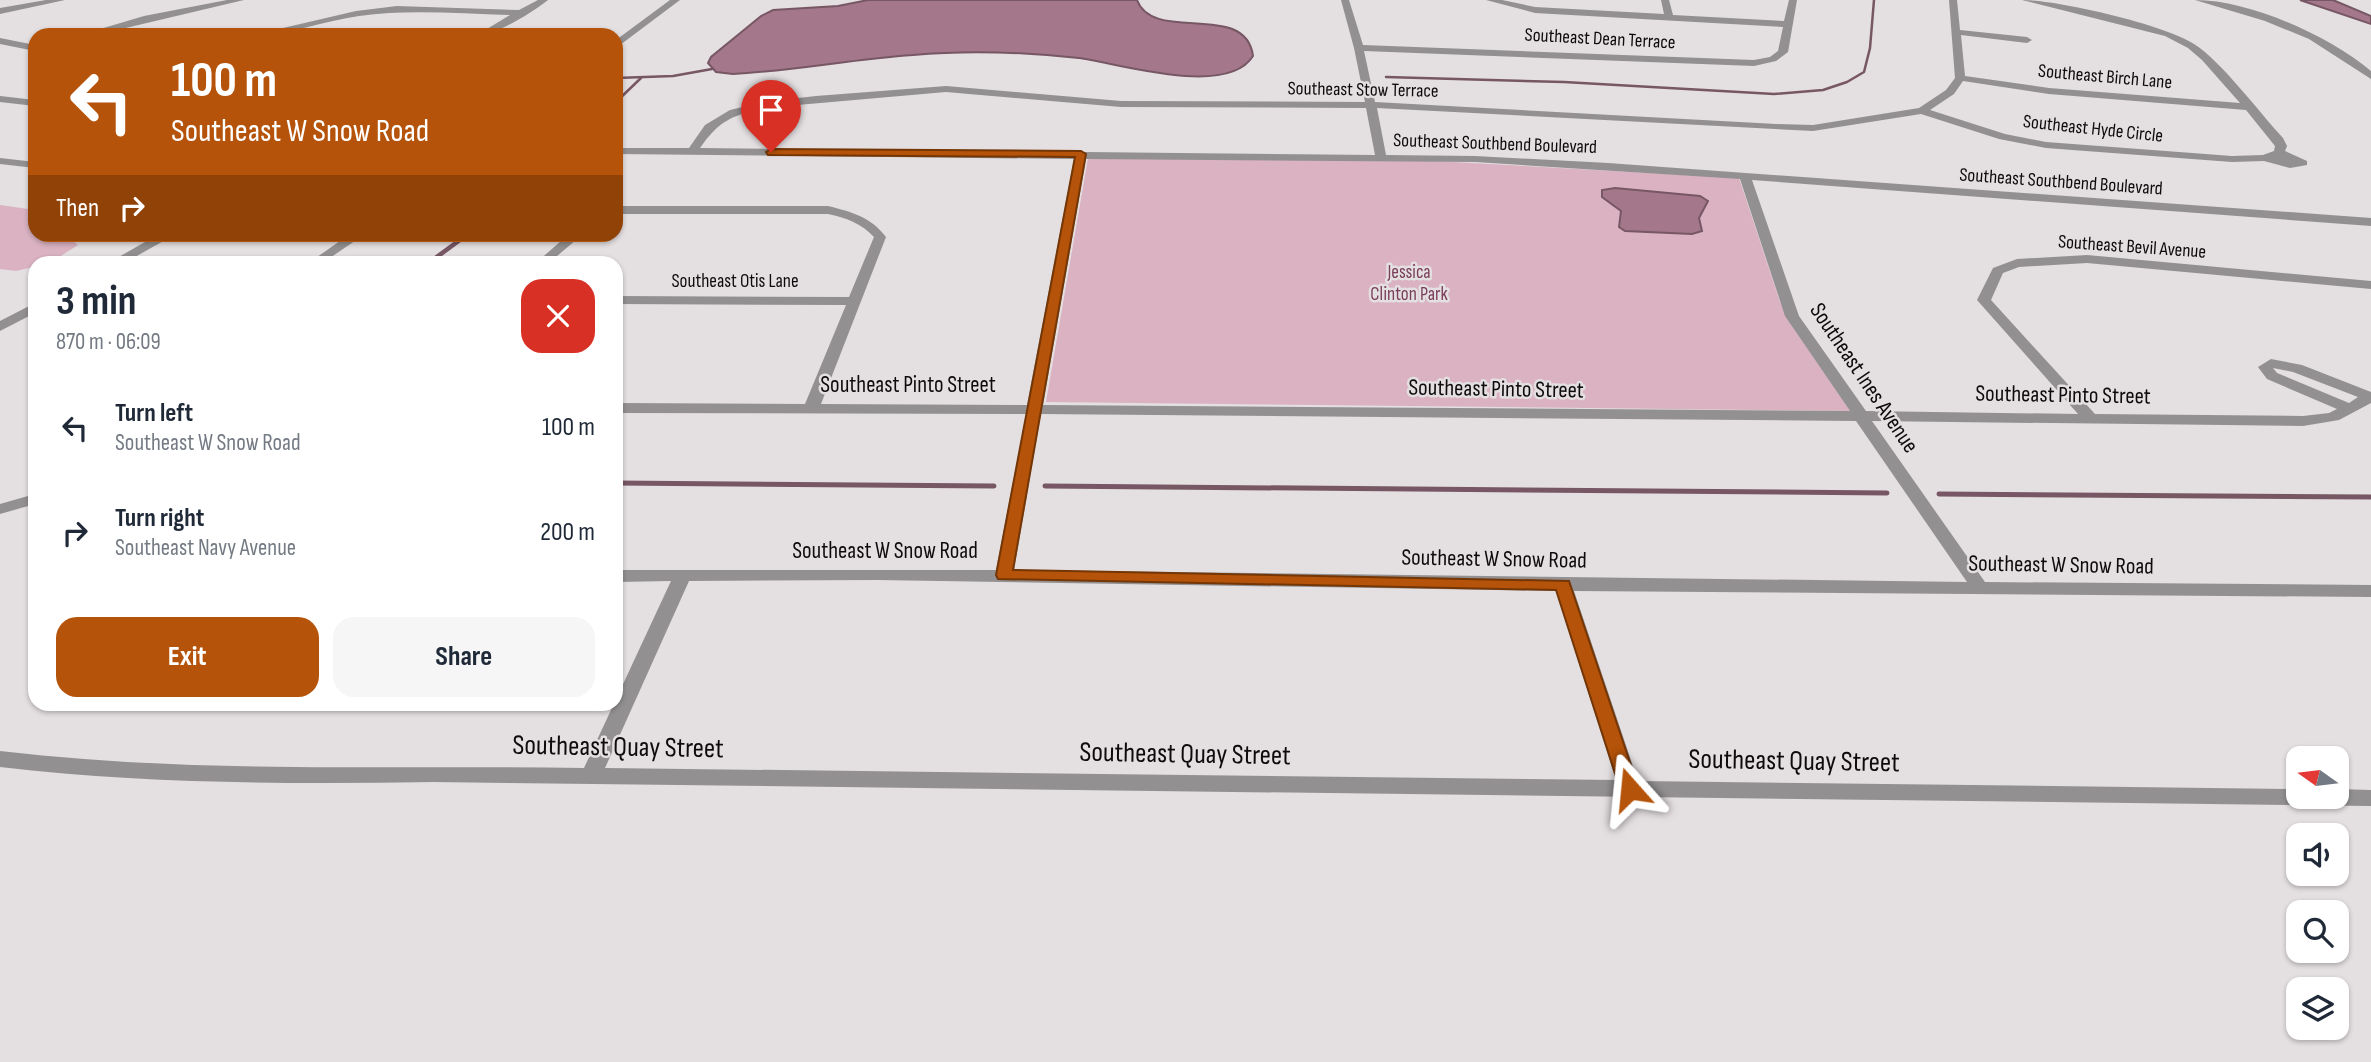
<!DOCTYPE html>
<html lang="en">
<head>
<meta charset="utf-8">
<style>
	body { margin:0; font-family:"Sofia Sans Condensed",sans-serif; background:#f6f6f7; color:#1f2937; height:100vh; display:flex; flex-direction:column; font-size:26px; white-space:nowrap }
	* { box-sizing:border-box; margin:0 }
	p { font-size:23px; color:#747a83 }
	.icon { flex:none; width:38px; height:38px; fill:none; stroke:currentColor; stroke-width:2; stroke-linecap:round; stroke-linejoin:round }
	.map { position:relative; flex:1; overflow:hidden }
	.details { position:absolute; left:28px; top:256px; width:595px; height:455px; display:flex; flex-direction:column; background:#fff; border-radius:21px; box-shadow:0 2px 5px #0004 }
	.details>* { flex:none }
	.hud { position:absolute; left:28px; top:28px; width:595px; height:214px; border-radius:21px; box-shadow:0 2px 5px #0004; background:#b45309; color:#fff; overflow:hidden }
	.needle { width:46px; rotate:284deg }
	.fabs { position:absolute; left:2286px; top:746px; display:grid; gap:14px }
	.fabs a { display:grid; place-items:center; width:63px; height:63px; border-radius:14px; background:#fff; box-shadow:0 2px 5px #0004; font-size:35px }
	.pin { position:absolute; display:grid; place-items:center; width:60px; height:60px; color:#fff; margin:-72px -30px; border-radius:50% 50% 50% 0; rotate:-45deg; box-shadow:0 0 7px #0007 }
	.pin .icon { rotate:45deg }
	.me { position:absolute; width:77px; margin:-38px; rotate:342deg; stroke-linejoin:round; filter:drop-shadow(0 0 5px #0008) }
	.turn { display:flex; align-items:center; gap:24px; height:147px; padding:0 28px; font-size:32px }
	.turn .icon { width:91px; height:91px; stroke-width:2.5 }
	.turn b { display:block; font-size:49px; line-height:60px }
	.then { display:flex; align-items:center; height:66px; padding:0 28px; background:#0003; gap:14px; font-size:26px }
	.round { display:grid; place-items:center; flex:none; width:74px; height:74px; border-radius:21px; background:#f6f6f7 }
	.head { display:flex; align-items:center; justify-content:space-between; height:119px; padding:0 28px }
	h1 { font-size:42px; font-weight:700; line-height:52px }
	.cta { display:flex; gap:14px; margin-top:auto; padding:14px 28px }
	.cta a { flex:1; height:80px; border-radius:21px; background:#b45309; color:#fff; font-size:28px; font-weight:700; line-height:80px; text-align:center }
	.cta a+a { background:#f6f6f7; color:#1f2937 }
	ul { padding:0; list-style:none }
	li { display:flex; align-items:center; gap:21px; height:105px; padding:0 28px }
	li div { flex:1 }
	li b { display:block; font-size:26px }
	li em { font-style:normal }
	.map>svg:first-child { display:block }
</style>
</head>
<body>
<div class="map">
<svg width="2371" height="1062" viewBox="0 0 2371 1062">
	<rect width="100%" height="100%" fill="#e4dfe1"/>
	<g fill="#dab2c2">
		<path d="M1088,158L1399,159L1739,178L1780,302L1792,326L1850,411L1046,402Z"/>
		<path d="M0,205L35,210V234L67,235L78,245L56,259L35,262L33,267L16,271L0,269Z"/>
	</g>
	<g fill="#a4788a" stroke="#775764" stroke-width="2">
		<path d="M868,0H1137C1153,44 1246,0 1253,56C1227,98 1118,63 1079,58C1024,52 968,50 913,55C853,59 793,71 733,74L716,72L708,63L711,57L761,16L773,10L838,6Z"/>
		<path d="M2300,0H2333L2371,16V24Z"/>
		<path d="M1615,188L1700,196L1708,201L1699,218L1702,231L1692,234L1625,231L1619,227L1621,211L1602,197V190Z"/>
	</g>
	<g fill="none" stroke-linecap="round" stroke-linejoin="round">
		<g stroke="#775764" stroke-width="2.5">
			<path d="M1386,77L1564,82L1774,94L1823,90L1847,82L1864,72L1870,48L1874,0"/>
			<path d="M616,78L673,76L712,69"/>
			<path d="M616,102L641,78"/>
		</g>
		<path stroke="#775764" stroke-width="4.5" d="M430,262L468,234"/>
		<g stroke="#775764" stroke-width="5">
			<path d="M616,483L994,486"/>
			<path d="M1045,486L1887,493"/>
			<path d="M1939,494L2371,497"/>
		</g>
		<g fill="#929091" fill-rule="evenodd">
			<path d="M46,0H65L0,14V8Z"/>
			<path d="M227,0H244L96,35H80L144,16Z"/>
			<path d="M538,0H548C533,12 497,35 477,35L510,15C460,14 409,9 359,16C324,21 289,35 253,35L356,11L397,6L519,10Z"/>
			<path d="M670,0H680L616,48V40Z"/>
			<path d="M1341,0H1349L1363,45L1754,60L1770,57L1778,51L1783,27L1535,13L1486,0H1502L1535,7L1664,14L1661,0H1669L1673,15L1784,21L1789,0H1797L1788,52L1776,61L1754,66L1364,51L1375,102L1776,124L1813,125L1919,108L1946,90L1955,78L1949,0H1957L1960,30L2027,37L2032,40L2027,43L1961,35L1965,76L2049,88L2240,103L2202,60L2188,48L2165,36L2022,0C2058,0 2163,24 2194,44C2221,61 2259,112 2283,138L2287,146L2285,151L2307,161V165L2290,168L2264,161L2232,162L2046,148L1999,139L1921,114L1813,131L1377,108L1386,155L1475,156L1608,163L2371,218V226L1752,180L1799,316L1866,411L2078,414L1977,300L1993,268L2017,259L2087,255L2371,281V289L2087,263L2019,267L2003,273L1991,300L2095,414L2303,416L2329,413L2337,409L2267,379L2258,367L2271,359L2302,365L2371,392V403L2339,420L2303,426L1872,421L1985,582L2371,585V597L1574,591L1638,781L2298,789V796H2336V789L2371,790V806L434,782C289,784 144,784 0,767V751C194,774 389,765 584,768L671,581L616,582V570H996L1026,414L616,413V403L805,404L846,305L616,304V296L849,297L874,237C861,223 846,218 828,214H616V206H828C852,212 871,217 886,237L821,404L1027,405L1074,159L616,154V148H689L705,125L730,110L763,102L816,96L946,86L1121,101L1365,102L1354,48ZM1963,81L2049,94L2246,110L2275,146L2274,151L2263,155L2232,156L2046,142L2005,134L1930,110L1954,94ZM946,92L1121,107L1366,108L1375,155L700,148C719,121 731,116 763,108ZM1086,159L1475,162L1740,179L1785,316L1850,411L1043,405ZM2273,368L2293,372L2358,397L2349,403L2277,373ZM1041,414L1856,421L1967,582L1014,570ZM877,580L1556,591L1616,780L605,768L689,581Z"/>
			<path d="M2195,0C2250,0 2329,36 2371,71V79L2309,39L2265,21Z"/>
			<path d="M0,38L35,45V51L0,44Z"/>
			<path d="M0,96L35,100V106L0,102Z"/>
			<path d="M0,158L35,162V168L0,164Z"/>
			<path d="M159,234H176L126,262H110Z"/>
			<path d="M350,234H365L324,262H310Z"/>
			<path d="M569,234H583L550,262H537Z"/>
			<path d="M35,303V313L0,331V321Z"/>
			<path d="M35,494V504L0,514V504Z"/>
		</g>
	</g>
	<path fill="#b45309" stroke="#753606" stroke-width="2" d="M771,149L1081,151L1086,154L1013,570L1569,581L1639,789L1637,794L1630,796L1623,794L1620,789L1556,590L998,579L996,575L1075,157L768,155L766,152Z"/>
	<g text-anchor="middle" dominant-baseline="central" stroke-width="5" stroke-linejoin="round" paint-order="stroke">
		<g font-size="19" fill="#0d0b0c" stroke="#e4dfe1">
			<text transform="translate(1600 39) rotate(3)">Southeast Dean Terrace</text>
			<text transform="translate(2105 77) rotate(5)">Southeast Birch Lane</text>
			<text transform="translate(1363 90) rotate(1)">Southeast Stow Terrace</text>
			<text transform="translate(2093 129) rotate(6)">Southeast Hyde Circle</text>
			<text transform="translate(1495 144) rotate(2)">Southeast Southbend Boulevard</text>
			<text transform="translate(2061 182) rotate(4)">Southeast Southbend Boulevard</text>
			<text transform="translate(2132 247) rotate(4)">Southeast Bevil Avenue</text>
			<text x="735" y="281">Southeast Otis Lane</text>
		</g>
		<g font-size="19" fill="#7a3e5a" stroke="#e4dfe1">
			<text x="1409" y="272">Jessica<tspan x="1409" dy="22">Clinton Park</tspan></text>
		</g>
		<g font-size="23" fill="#0d0b0c" stroke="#e4dfe1">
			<text transform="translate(1864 378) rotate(56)">Southeast Ines Avenue</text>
			<text x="908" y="385">Southeast Pinto Street</text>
			<text transform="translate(1496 389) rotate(1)">Southeast Pinto Street</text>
			<text transform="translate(2063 395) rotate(1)">Southeast Pinto Street</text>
			<text x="885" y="551">Southeast W Snow Road</text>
			<text transform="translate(1494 559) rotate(1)">Southeast W Snow Road</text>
			<text transform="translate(2061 565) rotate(1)">Southeast W Snow Road</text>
		</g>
		<g font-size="28" fill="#0d0b0c" stroke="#e4dfe1">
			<text transform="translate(618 747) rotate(1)">Southeast Quay Street</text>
			<text transform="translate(1185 754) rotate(1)">Southeast Quay Street</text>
			<text transform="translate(1794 761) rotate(1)">Southeast Quay Street</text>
		</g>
	</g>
</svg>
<div class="fabs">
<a><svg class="needle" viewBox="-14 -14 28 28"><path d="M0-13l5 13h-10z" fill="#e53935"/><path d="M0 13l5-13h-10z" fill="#747a83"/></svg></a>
<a><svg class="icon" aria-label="sound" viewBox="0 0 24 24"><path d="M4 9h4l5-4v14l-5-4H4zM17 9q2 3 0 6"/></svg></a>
<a><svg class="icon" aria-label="search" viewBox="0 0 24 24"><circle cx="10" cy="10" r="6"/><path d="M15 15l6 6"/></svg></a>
<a><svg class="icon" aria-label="layers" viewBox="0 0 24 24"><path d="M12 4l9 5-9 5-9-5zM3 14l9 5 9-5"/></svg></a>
</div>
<div class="pin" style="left:771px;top:152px;background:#d93025"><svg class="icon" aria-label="arrive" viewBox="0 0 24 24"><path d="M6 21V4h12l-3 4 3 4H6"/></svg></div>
<svg class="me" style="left:1630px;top:789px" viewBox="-20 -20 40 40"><path d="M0-17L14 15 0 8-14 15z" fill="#b45309" stroke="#fff" stroke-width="4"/></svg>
<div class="hud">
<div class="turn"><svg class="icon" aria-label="left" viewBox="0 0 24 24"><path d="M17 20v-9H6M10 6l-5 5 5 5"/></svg><div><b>100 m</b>Southeast W Snow Road</div></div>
<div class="then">Then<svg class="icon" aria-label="right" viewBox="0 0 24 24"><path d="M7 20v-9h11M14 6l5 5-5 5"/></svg></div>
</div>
<section class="details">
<div class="head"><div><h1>3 min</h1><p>870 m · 06:09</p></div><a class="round" style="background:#d93025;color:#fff"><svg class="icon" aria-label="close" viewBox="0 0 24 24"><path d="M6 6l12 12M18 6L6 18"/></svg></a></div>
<ul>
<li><svg class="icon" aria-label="left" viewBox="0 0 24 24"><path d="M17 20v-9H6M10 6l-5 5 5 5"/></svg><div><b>Turn left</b><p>Southeast W Snow Road</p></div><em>100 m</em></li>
<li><svg class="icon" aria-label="right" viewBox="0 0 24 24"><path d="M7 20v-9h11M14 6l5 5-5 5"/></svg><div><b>Turn right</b><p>Southeast Navy Avenue</p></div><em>200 m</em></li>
</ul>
<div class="cta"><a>Exit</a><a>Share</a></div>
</section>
</div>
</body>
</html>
